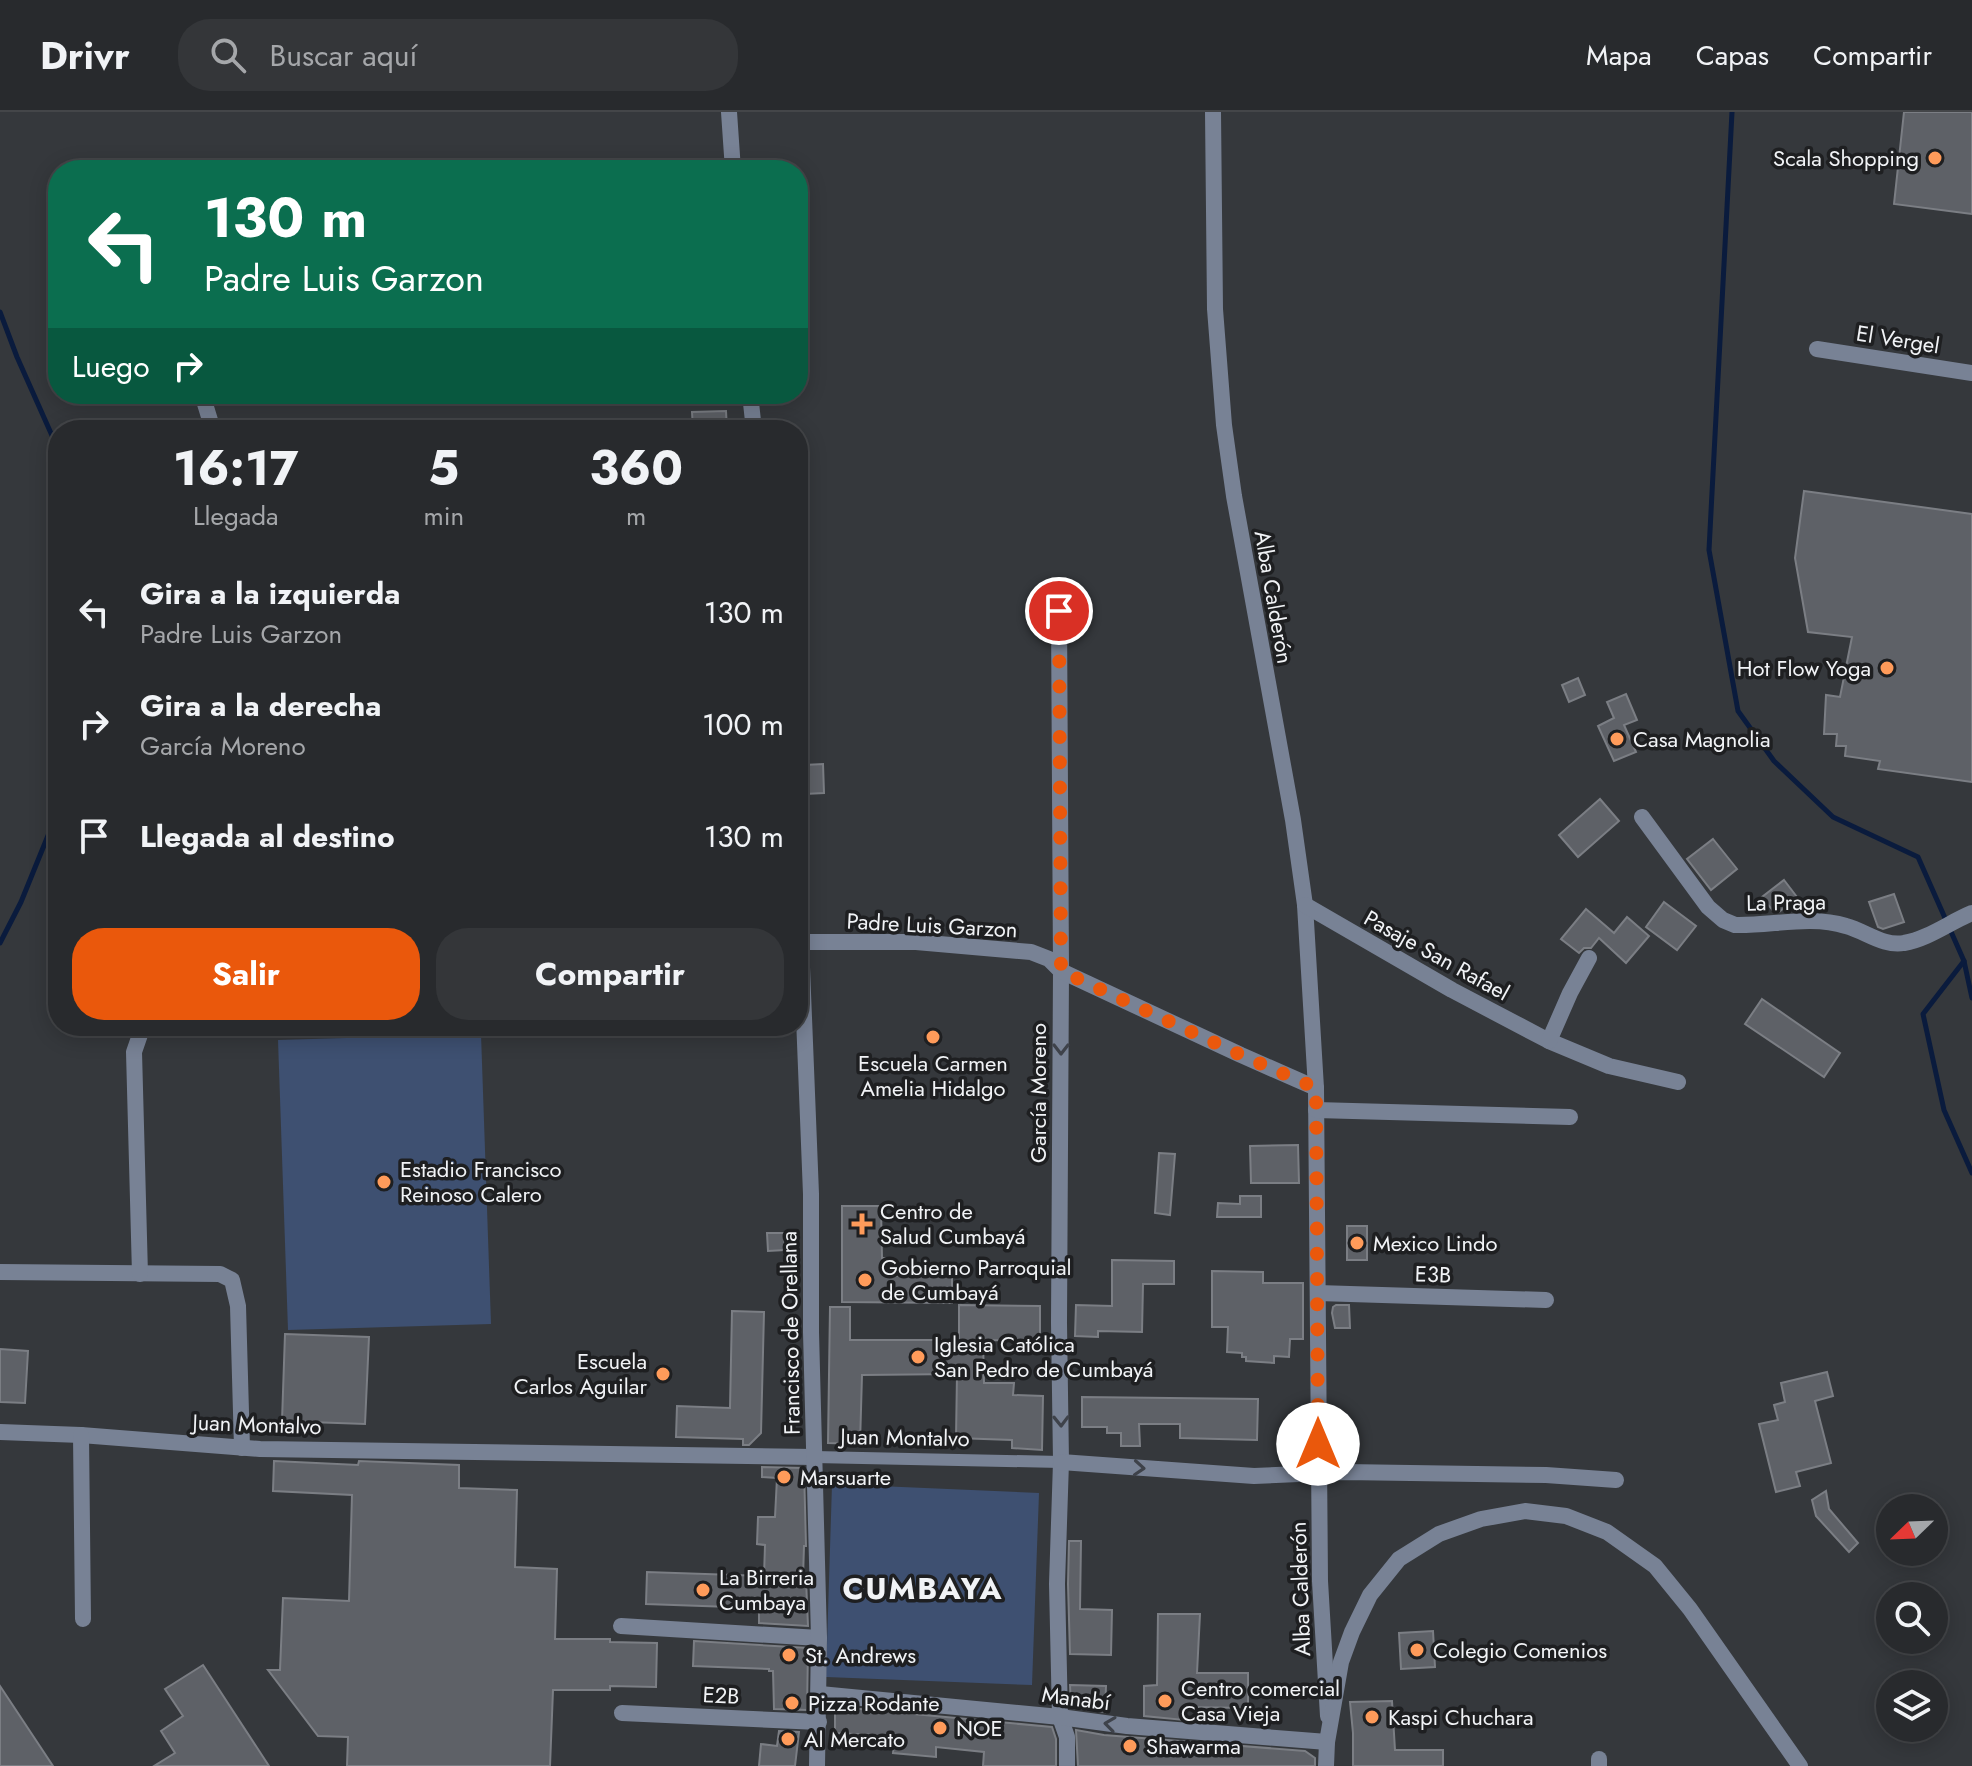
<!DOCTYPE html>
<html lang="es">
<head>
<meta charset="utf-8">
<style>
	body { margin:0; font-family:Jost,sans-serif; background:#343639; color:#f1f3f6; height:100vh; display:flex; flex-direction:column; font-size:30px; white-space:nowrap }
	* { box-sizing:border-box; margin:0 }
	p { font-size:26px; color:#a5a7aa }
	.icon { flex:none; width:44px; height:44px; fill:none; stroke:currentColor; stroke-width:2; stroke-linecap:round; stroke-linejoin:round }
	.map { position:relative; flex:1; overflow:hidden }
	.details { position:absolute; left:48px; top:308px; width:760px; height:616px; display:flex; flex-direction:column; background:#282a2d; border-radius:32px; box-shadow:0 4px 20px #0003,0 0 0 2px #444649 }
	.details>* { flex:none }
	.hud { position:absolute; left:48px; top:48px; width:760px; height:244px; border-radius:32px; box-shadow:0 4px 20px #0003,0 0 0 2px #444649; background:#0b6e4f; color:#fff; overflow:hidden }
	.needle { width:52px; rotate:247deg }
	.fabs { position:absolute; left:1876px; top:1382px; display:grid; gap:16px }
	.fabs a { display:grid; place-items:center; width:72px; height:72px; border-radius:50%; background:#282a2d; box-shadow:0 4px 20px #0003,0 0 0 2px #444649; font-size:40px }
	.pin { position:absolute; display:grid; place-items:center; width:68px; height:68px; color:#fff; margin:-34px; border:4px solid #fff; border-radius:50%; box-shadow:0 2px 8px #0007 }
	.me { position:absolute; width:88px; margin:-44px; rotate:0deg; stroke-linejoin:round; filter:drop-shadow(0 0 6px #0008) }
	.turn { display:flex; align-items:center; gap:28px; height:168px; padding:0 24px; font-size:36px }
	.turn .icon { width:104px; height:104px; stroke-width:2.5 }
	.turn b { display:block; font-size:56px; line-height:68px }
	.then { display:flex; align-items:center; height:76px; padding:0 24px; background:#0003; gap:16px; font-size:30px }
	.eta { display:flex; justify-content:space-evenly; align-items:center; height:136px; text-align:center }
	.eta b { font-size:48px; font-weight:700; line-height:56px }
	.action { display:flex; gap:16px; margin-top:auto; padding:16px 24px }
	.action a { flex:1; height:92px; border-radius:32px; background:#ea580c; color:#fff; font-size:32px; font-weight:700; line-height:92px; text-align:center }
	.action a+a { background:#343639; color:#f1f3f6 }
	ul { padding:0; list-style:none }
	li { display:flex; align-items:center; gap:24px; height:112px; padding:0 24px }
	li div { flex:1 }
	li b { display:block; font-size:30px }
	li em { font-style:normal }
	header { display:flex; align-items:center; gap:48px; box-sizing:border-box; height:112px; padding:0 40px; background:#282a2d; border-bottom:2px solid #444649 }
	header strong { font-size:38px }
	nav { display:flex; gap:44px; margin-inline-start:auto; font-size:28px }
	.search { width:560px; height:72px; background:#343639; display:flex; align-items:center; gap:20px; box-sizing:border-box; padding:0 28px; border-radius:32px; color:#a5a7aa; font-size:30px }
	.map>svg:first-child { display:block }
</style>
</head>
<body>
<header>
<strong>Drivr</strong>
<div class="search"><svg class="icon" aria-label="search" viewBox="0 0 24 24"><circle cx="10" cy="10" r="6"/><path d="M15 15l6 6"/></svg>Buscar aquí</div>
<nav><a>Mapa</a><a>Capas</a><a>Compartir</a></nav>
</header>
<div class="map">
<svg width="1972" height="1654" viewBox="0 0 1972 1654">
	<rect width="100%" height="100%" fill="#35383c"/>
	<g fill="#3e5071">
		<path d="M481,922L491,1212L288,1218L278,928Z"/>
		<path d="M832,1372L1039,1381L1032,1573L826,1565Z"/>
	</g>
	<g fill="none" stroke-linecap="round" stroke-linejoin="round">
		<g stroke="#0a1b3d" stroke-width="5">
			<path d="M1732,0L1709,438L1738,599L1774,649L1833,705L1918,745L1964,849L1972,886"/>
			<path d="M0,200L17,245L58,337"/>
			<path d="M0,831L21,790L58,699"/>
			<path d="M1964,849L1923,902L1944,998L1972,1061"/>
		</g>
	</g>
	<g fill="#5e6167" stroke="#7b7e84" stroke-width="2">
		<path d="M1904,0H1972V102L1894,92Z"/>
		<path d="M726,299L727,318H693L692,300Z"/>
		<path d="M1804,379L1972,402V670L1878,657L1880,649L1845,644L1846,634H1836L1837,622H1824L1826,583L1840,585L1852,525L1808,520L1795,446Z"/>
		<path d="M1578,566L1585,583L1569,590L1562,573Z"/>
		<path d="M1626,582L1637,608L1624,613L1636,640L1614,649L1598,614L1614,606L1607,590Z"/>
		<path d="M823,652L824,681L805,682L804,653Z"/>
		<path d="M1600,687L1619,709L1578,745L1559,723Z"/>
		<path d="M1713,727L1737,757L1711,778L1687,747Z"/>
		<path d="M1784,768L1797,785L1779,800H1774L1762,785Z"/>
		<path d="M1894,782L1904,810L1883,817L1878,815L1869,790Z"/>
		<path d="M1664,790L1696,814L1677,838L1646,815Z"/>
		<path d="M1586,797L1614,821L1627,805L1649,824L1626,851L1599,826L1591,836H1584L1579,841L1561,827Z"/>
		<path d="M1762,887L1840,941L1824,965L1745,912Z"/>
		<path d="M1298,1033L1299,1071H1251L1250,1034Z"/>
		<path d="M1159,1041L1175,1042L1170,1103L1155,1101Z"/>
		<path d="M1240,1084H1261V1105H1217L1218,1091L1240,1092Z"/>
		<path d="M842,1094H881L882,1146H888V1164L952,1163V1191L842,1190Z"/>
		<rect x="1347" y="1114" width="20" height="34"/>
		<path d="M767,1121H784L785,1138L768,1139Z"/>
		<path d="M1112,1148L1174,1149V1172H1143L1142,1220L1098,1219V1225L1075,1224L1076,1193L1112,1194Z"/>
		<path d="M1212,1159L1263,1160V1171H1303V1227H1290L1289,1245L1274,1244V1251L1246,1249V1245H1242V1241L1227,1240L1228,1215H1212Z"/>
		<path d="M959,1193L1040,1194V1229L983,1228L984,1271H1014L1013,1283L1043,1284L1042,1338L1012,1336V1328L956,1326L957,1262L862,1263L860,1332L828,1331L830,1195H850V1228H959Z"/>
		<path d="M1336,1193H1349L1350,1216H1335L1332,1201L1333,1195Z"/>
		<path d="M732,1199L764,1200L761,1321L749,1333H743V1327L676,1325L677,1294L730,1296Z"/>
		<path d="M285,1222L369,1225L365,1312L282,1309Z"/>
		<path d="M0,1237L28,1239L25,1291L0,1290Z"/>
		<path d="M1827,1260L1833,1284L1815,1289L1831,1351L1796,1360L1800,1374L1776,1380L1759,1312L1778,1308L1774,1293L1785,1290L1781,1271Z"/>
		<path d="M1082,1285L1258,1287L1257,1328L1180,1326V1312H1139L1140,1334H1121V1321H1107V1315H1082Z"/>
		<path d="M274,1349L358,1353L359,1349L459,1353V1376L517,1378L515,1455L557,1457L555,1527H610V1530L657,1531L656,1575L610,1574V1578H553L550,1654H347L348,1625L318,1624L268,1558H280L283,1486L349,1489L352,1383L273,1379Z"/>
		<path d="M762,1355L804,1356L806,1434H804L803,1466L806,1467L808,1514L759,1511V1496L646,1492L647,1460L764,1464L765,1433L757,1432L758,1405H775L777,1366L762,1365Z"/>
		<path d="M1826,1379L1829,1397L1858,1431L1849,1440L1816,1404L1812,1388Z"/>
		<path d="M1069,1429H1081L1080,1497L1112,1498L1111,1543L1070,1542L1068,1472Z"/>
		<path d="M1158,1502H1200L1197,1561H1248V1596L1185,1595L1184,1608L1144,1604V1574L1157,1573Z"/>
		<path d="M1433,1519L1435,1555L1401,1557L1399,1521Z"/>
		<path d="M694,1529L808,1536L807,1598L774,1597L773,1559H769V1557L693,1554Z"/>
		<path d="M203,1553L269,1654H154L175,1641L161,1619L183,1604L165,1577Z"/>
		<path d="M1070,1573L1106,1574L1105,1600L1071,1595Z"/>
		<path d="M0,1574L53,1654H0Z"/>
		<path d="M1392,1589L1395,1638H1443V1654H1353V1621L1350,1590Z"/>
		<path d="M835,1596L860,1597L1052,1615L1056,1627V1654H983L984,1640L936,1635V1645L893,1641L895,1624L835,1621Z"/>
		<path d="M1076,1618L1104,1623L1305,1639L1315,1646V1654H1078Z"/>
		<path d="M779,1619L799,1620L795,1654H759L761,1632L777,1634Z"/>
	</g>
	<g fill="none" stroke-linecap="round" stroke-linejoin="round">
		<path stroke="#788295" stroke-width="12" d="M814,1345L1061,1350"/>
		<g stroke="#788295" stroke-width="16">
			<path d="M1213,0L1215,197L1224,313L1234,384L1293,708L1305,793L1316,976L1320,1469L1328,1604"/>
			<path d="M1817,237L1972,261"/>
			<path d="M202,282L213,318"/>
			<path d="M1059,499L1061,859L1059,1211L1061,1350L1057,1472L1060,1605L1067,1625V1654"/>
			<path d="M1642,705L1708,795L1723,808L1735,813C1772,814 1810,803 1846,814C1865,819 1884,835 1904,831C1928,827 1950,810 1972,801"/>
			<path d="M1305,793L1452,878L1549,929L1609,954L1678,970"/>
			<path d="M801,830H916L1031,840L1049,847L1061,859L1241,943L1316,976"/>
			<path d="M1549,929L1570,881L1589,846"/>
			<path d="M1316,998L1570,1005"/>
			<path d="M0,1160L220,1162L232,1168L238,1194L242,1336"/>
			<path d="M140,1162L134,940L143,914"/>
			<path d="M1318,1181L1546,1188"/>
			<path d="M0,1320L81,1323L260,1337L814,1345"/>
			<path d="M81,1323L83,1507"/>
			<path d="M1061,1350L1254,1364L1345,1360L1546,1363L1616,1368"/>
			<path d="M621,1514L819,1526"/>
			<path d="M820,1582L1060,1605L1127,1614L1327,1630"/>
			<path d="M622,1601L819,1610"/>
			<path d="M1599,1647V1654"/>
		</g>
		<g stroke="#788295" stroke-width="16">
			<path d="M729,0L733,58"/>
			<path d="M750,282L754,318"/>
			<path d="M798,788L801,830L811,1082V1220L819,1526L817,1654"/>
			<path d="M1326,1654L1327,1630L1341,1550L1352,1520L1370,1483L1399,1447L1439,1422L1481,1407L1525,1399L1566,1404L1607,1420L1655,1454L1690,1497L1800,1654"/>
		</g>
	</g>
	<defs><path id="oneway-chevron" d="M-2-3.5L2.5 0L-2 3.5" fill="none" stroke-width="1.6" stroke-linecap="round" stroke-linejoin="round" transform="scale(2)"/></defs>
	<g stroke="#3e424a">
		<use href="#oneway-chevron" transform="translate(1061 937) rotate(90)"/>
		<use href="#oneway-chevron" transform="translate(1061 1309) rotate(89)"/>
		<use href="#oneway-chevron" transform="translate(1139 1356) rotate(4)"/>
		<use href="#oneway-chevron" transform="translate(1110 1612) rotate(-172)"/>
	</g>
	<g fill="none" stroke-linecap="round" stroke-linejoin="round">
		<path stroke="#ea580c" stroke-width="14" stroke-dasharray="0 25.2" d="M1059,499L1061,859L1241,943L1316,976L1318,1332"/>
	</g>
	<g fill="#ff9b5a" stroke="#1e1f21" stroke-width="3">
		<circle cx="1935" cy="46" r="8"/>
		<circle cx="1887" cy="556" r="8"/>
		<circle cx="1617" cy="627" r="8"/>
		<circle cx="933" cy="925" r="8"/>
		<circle cx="384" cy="1070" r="8"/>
		<path d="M858 1100h8v8h8v8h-8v8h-8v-8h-8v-8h8z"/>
		<circle cx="1357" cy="1131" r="8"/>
		<circle cx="865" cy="1168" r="8"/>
		<circle cx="918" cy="1245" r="8"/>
		<circle cx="663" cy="1262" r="8"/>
		<circle cx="784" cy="1365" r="8"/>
		<circle cx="703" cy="1478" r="8"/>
		<circle cx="1417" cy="1538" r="8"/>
		<circle cx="789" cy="1543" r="8"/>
		<circle cx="1165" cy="1589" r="8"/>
		<circle cx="792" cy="1591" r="8"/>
		<circle cx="1372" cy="1605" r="8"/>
		<circle cx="940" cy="1616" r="8"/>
		<circle cx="788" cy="1627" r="8"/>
		<circle cx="1130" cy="1634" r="8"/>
	</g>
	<g text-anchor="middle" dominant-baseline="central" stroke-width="7" stroke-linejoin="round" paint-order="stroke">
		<g font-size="22" fill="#f1f3f6" stroke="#1e1f21" text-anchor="start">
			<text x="1919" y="46" text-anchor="end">Scala Shopping</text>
			<text x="1871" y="556" text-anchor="end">Hot Flow Yoga</text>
			<text x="1633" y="627">Casa Magnolia</text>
			<text x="933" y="951" text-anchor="middle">Escuela Carmen<tspan x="933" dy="25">Amelia Hidalgo</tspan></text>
			<text x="400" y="1057">Estadio Francisco<tspan x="400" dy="25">Reinoso Calero</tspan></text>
			<text x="880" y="1099">Centro de<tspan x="880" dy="25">Salud Cumbayá</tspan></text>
			<text x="1373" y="1131">Mexico Lindo</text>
			<text x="881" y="1155">Gobierno Parroquial<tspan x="881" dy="25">de Cumbayá</tspan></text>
			<text x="934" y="1232">Iglesia Católica<tspan x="934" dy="25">San Pedro de Cumbayá</tspan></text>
			<text x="647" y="1249" text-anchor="end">Escuela<tspan x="647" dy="25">Carlos Aguilar</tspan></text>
			<text x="800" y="1365">Marsuarte</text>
			<text x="719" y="1465">La Birreria<tspan x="719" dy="25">Cumbaya</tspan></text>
			<text x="1433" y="1538">Colegio Comenios</text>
			<text x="805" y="1543">St. Andrews</text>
			<text x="1181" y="1576">Centro comercial<tspan x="1181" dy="25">Casa Vieja</tspan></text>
			<text x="808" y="1591">Pizza Rodante</text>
			<text x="1388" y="1605">Kaspi Chuchara</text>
			<text x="956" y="1616">NOE</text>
			<text x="804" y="1627">Al Mercato</text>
			<text x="1146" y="1634">Shawarma</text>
		</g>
		<g font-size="22" fill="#f1f3f6" stroke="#1e1f21">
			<text transform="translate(1898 227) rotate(9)">El Vergel</text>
			<text transform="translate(1274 485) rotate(80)">Alba Calderón</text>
			<text transform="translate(1786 790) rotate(-1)">La Praga</text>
			<text transform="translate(932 813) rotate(3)">Padre Luis Garzon</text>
			<text transform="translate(1437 843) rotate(29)">Pasaje San Rafael</text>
			<text transform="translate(1038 981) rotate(-90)">García Moreno</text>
			<text transform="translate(1433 1162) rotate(2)">E3B</text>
			<text transform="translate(790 1221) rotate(-91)">Francisco de Orellana</text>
			<text transform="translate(257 1312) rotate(2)">Juan Montalvo</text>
			<text transform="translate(905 1325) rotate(1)">Juan Montalvo</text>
			<text transform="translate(1300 1477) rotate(-92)">Alba Calderón</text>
			<text transform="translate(721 1583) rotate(3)">E2B</text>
			<text transform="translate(1076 1586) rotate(7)">Manabí</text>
		</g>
		<g font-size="30" font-weight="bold" letter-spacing="2" fill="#f1f3f6" stroke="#1e1f21">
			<text x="923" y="1476">CUMBAYA</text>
		</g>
	</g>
</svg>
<div class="fabs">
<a><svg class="needle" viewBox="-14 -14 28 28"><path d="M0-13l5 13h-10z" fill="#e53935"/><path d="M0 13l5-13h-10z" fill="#a5a7aa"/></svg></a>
<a><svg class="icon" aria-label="search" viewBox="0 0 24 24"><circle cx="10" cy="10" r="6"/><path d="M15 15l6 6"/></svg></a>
<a><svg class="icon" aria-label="layers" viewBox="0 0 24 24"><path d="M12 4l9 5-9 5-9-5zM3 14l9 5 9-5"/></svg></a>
</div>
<div class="pin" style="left:1059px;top:499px;background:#d93025"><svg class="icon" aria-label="arrive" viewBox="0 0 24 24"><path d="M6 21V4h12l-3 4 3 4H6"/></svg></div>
<svg class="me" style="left:1318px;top:1332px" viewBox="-20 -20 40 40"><circle r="19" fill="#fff"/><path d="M0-13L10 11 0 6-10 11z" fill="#ea580c"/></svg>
<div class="hud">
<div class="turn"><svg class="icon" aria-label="left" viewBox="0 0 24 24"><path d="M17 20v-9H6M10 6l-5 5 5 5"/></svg><div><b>130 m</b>Padre Luis Garzon</div></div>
<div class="then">Luego<svg class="icon" aria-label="right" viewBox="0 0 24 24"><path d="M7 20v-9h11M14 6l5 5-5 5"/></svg></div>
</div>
<section class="details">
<div class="eta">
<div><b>16:17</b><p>Llegada</p></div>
<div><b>5</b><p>min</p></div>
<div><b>360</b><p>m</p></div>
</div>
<ul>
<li><svg class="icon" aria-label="left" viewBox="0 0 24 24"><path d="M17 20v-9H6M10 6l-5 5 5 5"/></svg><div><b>Gira a la izquierda</b><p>Padre Luis Garzon</p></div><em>130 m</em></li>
<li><svg class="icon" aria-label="right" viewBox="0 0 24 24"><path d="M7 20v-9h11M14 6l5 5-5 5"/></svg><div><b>Gira a la derecha</b><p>García Moreno</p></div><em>100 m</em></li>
<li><svg class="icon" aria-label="arrive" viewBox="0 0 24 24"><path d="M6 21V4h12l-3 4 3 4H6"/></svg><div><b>Llegada al destino</b></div><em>130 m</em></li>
</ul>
<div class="action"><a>Salir</a><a>Compartir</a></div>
</section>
</div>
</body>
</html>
